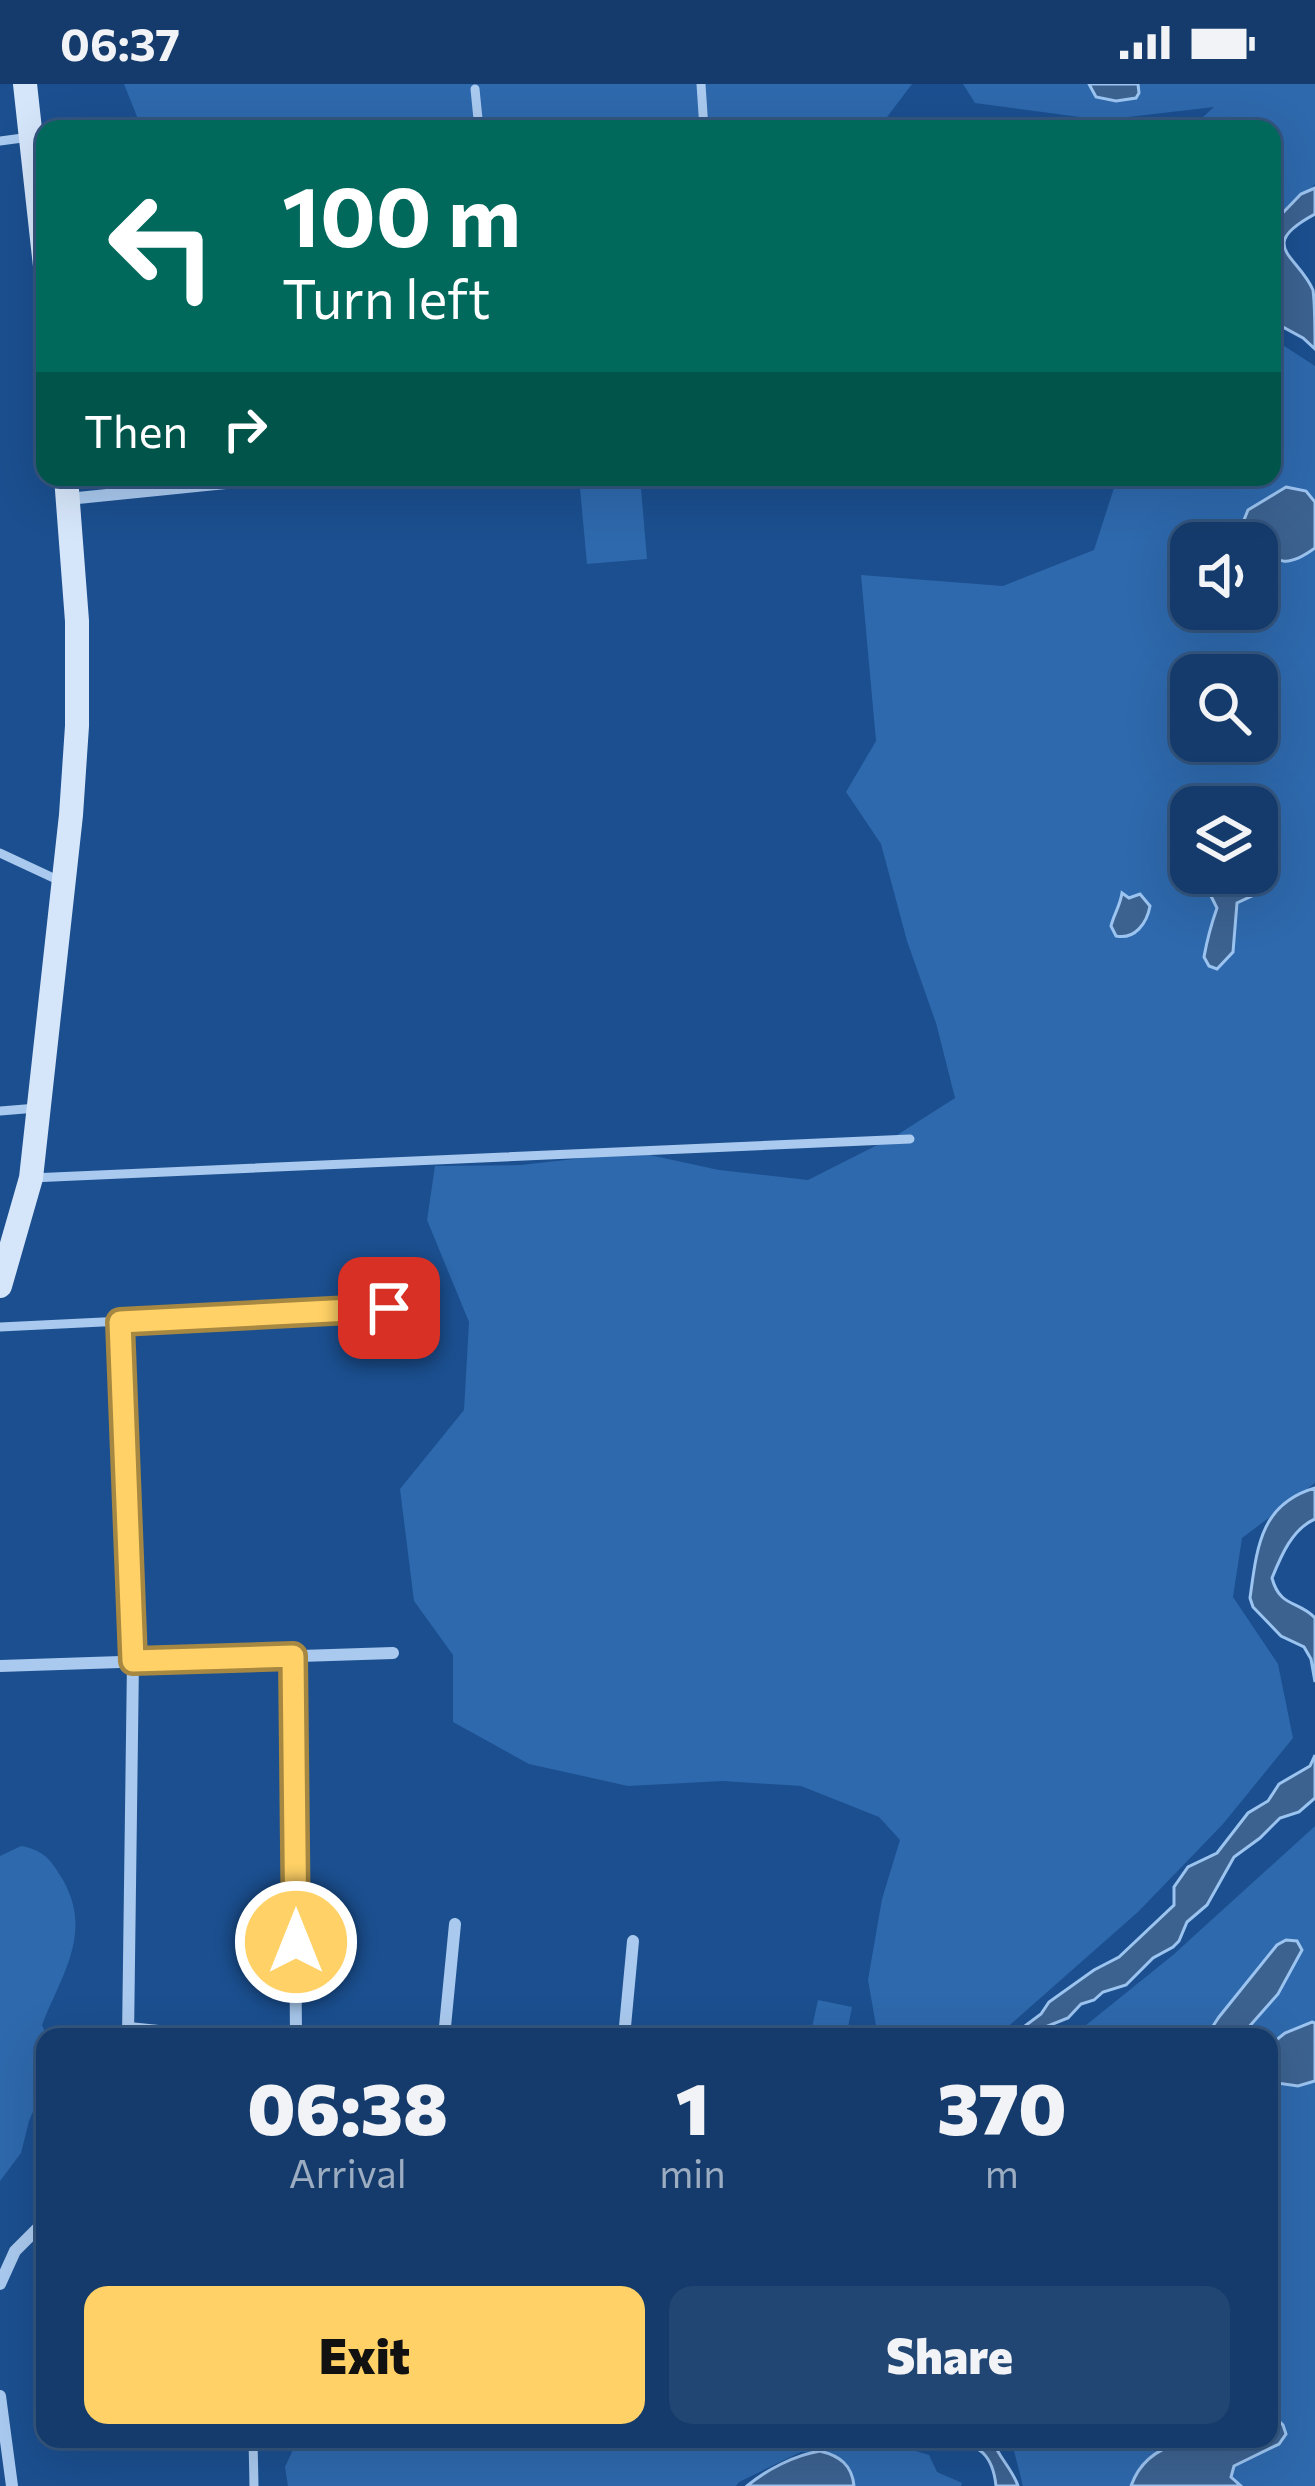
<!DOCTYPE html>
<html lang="en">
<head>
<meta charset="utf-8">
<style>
	body { margin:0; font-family:Commissioner,sans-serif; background:#214673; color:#f1f3f6; height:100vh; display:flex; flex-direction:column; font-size:45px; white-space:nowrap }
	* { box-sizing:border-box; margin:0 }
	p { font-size:39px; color:#9dadc1 }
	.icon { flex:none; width:66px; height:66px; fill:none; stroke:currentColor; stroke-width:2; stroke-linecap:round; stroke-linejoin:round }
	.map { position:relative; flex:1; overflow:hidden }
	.drawer { position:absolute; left:36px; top:1944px; width:1242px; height:420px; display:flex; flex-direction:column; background:#143b6b; border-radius:24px; box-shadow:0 12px 48px #0002,0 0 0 3px #33557e }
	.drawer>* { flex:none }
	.banner { position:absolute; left:36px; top:36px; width:1245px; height:366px; border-radius:24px; box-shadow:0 12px 48px #0002,0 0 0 3px #33557e; background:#00695c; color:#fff; overflow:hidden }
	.fabs { position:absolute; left:1170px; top:438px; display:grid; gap:24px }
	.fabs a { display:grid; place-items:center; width:108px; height:108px; border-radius:24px; background:#143b6b; box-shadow:0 12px 48px #0002,0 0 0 3px #33557e; font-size:60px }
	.pin { position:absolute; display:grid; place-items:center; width:102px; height:102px; color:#fff; margin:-51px; border-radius:24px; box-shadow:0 6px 18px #0006 }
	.me { position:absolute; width:132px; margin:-66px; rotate:0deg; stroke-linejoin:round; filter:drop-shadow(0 0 9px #0008) }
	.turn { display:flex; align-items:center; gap:42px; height:252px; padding:0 48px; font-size:54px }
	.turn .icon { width:156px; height:156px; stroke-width:2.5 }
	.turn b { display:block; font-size:84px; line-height:102px }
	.then { display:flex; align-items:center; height:114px; padding:0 48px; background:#0003; gap:24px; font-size:45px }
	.eta { display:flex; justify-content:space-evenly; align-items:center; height:204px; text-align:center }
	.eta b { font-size:72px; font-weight:800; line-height:84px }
	.cta { display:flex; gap:24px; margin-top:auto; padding:24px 48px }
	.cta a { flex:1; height:138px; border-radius:24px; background:#ffd166; color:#111; font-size:48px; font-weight:800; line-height:138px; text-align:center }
	.cta a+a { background:#214673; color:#f1f3f6 }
	.status { display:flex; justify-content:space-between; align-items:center; height:84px; padding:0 60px; background:#143b6b; direction:ltr }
	.status svg { height:33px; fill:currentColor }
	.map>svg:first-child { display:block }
</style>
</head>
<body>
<div class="status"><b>06:37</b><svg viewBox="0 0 49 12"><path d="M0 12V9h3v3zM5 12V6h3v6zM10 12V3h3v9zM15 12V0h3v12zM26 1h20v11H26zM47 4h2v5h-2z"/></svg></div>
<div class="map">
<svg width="1315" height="2402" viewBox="0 0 1315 2402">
	<rect width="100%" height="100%" fill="#1b4f8f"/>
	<g fill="#2e69ad" fill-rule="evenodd">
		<path d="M124,0H912L878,45H142Z"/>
		<path d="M963,0H1315V100L1272,146V45H1190L1214,23L1102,36L975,19Z"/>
		<path d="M1272,254L1315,282V1399L1242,1454L1233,1513L1278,1580L1293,1654L1223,1740L1138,1828L996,1953H878L868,1896L882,1815L900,1756L879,1733L801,1702L723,1697L628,1702L529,1680L453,1638V1571L414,1517L400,1405L464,1326L469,1238L427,1136L435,1082L521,1081L636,1068L719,1086L808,1096L897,1051L955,1014L936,939L907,857L881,760L846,708L876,657L861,491L1003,502L1094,466L1114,404L1104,393H1272ZM1191,459H1257V525H1191ZM1191,591H1257V657H1191ZM1191,723H1257V789H1191Z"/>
		<path d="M579,393H640L647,475L587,480Z"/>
		<path d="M1315,1742V2402H1023L1011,2355H1269V1953H1075L1080,1946L1173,1871Z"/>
		<path d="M21,1762C44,1766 51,1776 63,1796C93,1849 62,1890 42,1941L47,1953H45V1999L29,2037L21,2069L0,2097V1772Z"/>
		<path d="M818,1916L852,1923L846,1953H810Z"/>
		<path d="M298,2355H877L929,2371L937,2388L962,2399L961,2402H841L820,2369L801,2368L739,2398L736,2402H288L285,2383Z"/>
	</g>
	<g fill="#3c6290" stroke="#9cc4f0" stroke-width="3">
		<path d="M1138,0L1139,9L1136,14L1116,17L1096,13L1089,0Z"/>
		<path d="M1315,104V130C1255,162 1298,171 1313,206C1315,221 1315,248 1315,265L1303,254L1272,237V140L1301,110Z"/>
		<path d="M1286,403L1306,407L1315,418V464C1278,491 1275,471 1247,454L1242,441L1248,426Z"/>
		<path d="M1269,711L1275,714C1276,731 1267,741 1274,759L1257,776V723L1260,716Z"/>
		<path d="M1218,789H1254L1256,810L1237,819L1233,868L1217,885L1209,882L1204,873C1207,856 1211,841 1217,824L1209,808L1208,796Z"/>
		<path d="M1122,809L1129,814L1140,810L1150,822C1147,839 1135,856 1116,852L1111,842C1114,830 1120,822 1122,809Z"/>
		<path d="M1315,1404V1435C1292,1445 1281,1472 1272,1494C1280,1524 1298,1516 1315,1534V1598L1311,1575L1304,1563L1281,1552L1253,1523L1250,1514C1257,1464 1260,1420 1315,1404Z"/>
		<path d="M1315,1671V1714L1299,1728L1280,1734L1260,1754L1234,1773L1207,1821L1187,1838L1179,1857L1173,1863L1153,1874L1126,1901L1103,1908L1094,1916L1081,1920L1068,1934L1040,1945L1031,1953H1010L1041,1930L1049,1918L1094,1886L1119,1873L1174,1821V1803L1188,1783L1217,1769L1248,1729L1268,1717L1279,1700L1310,1682Z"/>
		<path d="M1286,1856L1297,1857L1302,1866L1278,1910L1240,1953H1212L1211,1945L1219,1933L1277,1861Z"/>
		<path d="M1312,1938L1315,1939V1997L1298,2002L1270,1998V1961L1285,1949Z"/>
		<path d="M1273,2331L1283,2341L1286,2350L1279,2360L1234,2382L1231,2393L1241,2402H1131C1151,2345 1220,2355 1269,2355V2333Z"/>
		<path d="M950,2355H992C998,2373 1012,2384 1018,2402H996C993,2371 979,2360 950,2355Z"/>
		<path d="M820,2367C840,2372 852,2381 854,2402H747C766,2386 795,2371 820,2367Z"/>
	</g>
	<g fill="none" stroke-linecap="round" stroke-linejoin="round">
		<g stroke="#a9c9ee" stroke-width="9">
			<path d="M701,0L704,45"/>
			<path d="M475,5L479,45"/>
			<path d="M0,57L30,53"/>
			<path d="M0,769L60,797"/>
			<path d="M0,1027L37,1024"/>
			<path d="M31,1094L910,1055"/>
			<path d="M0,1243L389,1224"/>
			<path d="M253,2355L254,2402"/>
		</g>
		<g stroke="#a9c9ee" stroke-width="12">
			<path d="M68,415L284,393"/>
			<path d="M120,1238L133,1577L128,1953"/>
			<path d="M293,1572L296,1953"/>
			<path d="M0,1582L393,1569"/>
			<path d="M129,1944L217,1953"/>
			<path d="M444,1953L455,1840"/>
			<path d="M624,1953L633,1857"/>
			<path d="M0,2200L15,2167L45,2137"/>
			<path d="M0,2312L12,2402"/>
		</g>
		<g stroke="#d6e6fa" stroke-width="24">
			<path d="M25,0L45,182"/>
			<path d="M0,1202L31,1094L71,731L77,642V537L66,393"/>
		</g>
	</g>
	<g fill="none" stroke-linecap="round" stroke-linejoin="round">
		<defs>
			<path id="route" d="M296,1858L293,1572L133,1577L120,1238L389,1224"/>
		</defs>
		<use href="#route" stroke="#a68842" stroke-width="30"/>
		<use href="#route" stroke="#ffd166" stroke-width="21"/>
	</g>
</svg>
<div class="fabs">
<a><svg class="icon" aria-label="sound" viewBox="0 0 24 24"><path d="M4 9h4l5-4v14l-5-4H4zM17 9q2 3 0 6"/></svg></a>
<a><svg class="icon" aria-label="search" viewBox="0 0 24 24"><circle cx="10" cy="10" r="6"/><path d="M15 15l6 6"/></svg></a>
<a><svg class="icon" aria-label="layers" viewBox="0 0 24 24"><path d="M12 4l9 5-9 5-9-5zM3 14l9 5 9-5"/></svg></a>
</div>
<div class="pin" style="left:389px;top:1224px;background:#d93025"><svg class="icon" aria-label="arrive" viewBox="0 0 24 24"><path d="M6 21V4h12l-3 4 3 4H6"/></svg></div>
<svg class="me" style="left:296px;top:1858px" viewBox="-20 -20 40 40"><circle r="17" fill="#ffd166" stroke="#fff" stroke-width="3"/><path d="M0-11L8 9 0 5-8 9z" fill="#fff"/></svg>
<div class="banner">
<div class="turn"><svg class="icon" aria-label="left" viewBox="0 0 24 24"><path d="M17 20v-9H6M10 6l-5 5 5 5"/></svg><div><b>100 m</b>Turn left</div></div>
<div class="then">Then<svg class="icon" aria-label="right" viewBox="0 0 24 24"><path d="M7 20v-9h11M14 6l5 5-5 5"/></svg></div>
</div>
<section class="drawer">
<div class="eta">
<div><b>06:38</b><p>Arrival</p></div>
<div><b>1</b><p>min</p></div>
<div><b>370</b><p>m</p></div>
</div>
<div class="cta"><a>Exit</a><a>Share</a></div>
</section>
</div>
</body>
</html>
